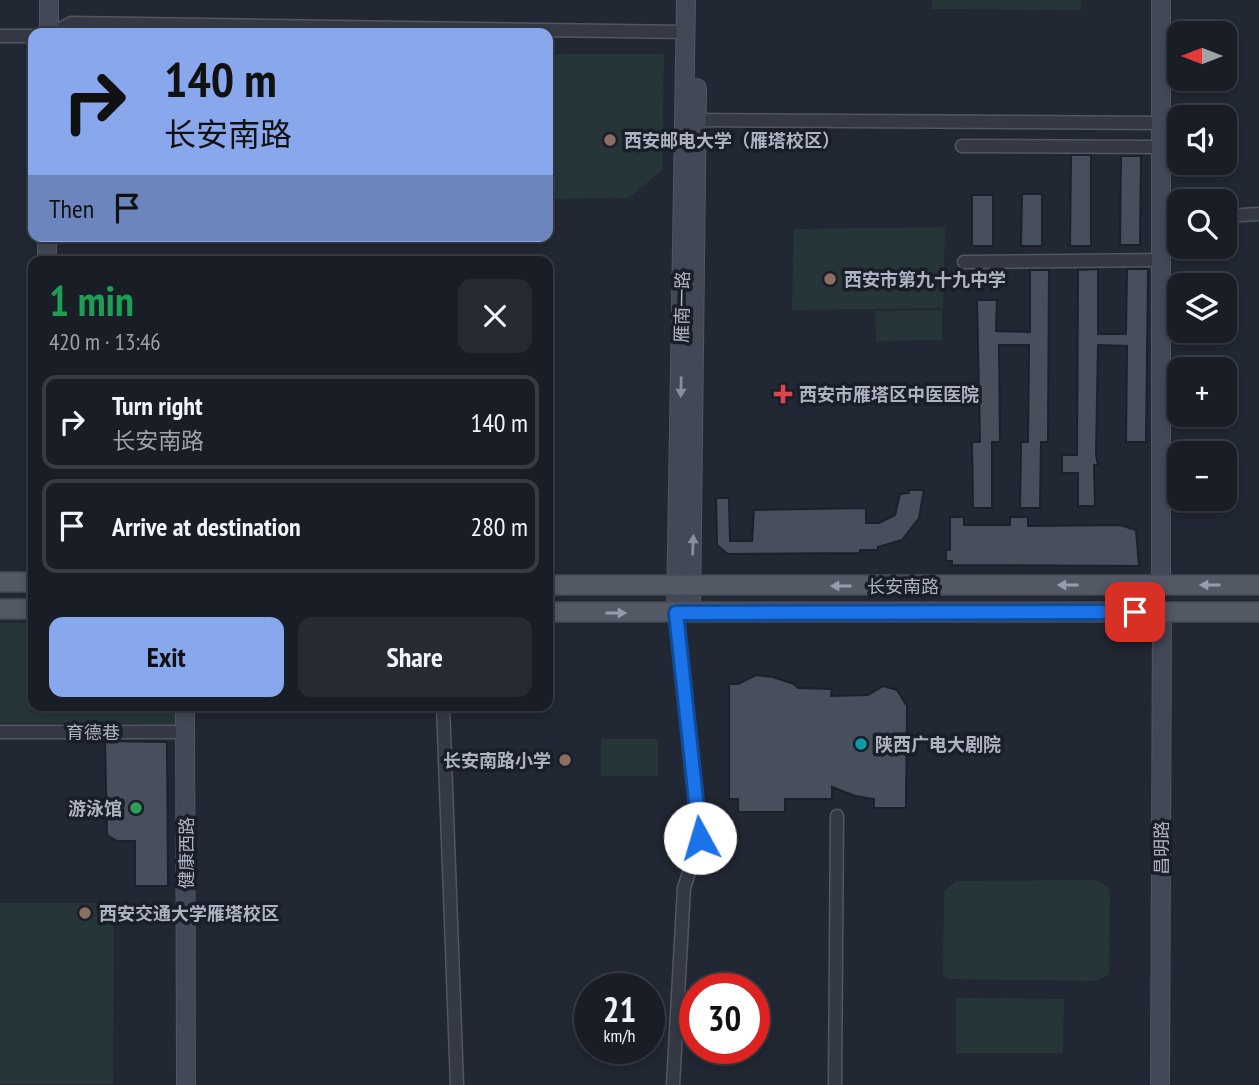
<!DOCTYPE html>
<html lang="en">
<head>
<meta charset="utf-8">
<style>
	body { margin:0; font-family:"PT Sans Narrow","Noto Sans SC",sans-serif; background:#262a32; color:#f1f3f6; height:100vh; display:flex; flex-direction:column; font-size:26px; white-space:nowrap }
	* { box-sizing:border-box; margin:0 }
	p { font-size:23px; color:#9fa2a7 }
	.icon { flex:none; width:38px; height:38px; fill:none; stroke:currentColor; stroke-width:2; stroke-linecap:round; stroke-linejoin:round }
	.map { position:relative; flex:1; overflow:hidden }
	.details { position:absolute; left:28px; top:256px; width:525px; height:455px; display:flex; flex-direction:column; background:#191d26; border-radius:14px; box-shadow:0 4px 10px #0003,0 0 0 2px #373b43 }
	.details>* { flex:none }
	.top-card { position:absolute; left:28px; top:28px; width:525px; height:214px; border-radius:14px; box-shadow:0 4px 10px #0003,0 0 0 2px #373b43; background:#88a7ec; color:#111; overflow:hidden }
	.needle { width:46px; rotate:270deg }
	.controls { position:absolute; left:1167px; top:21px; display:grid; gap:14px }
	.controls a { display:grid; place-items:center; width:70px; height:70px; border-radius:14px; background:#191d26; box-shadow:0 4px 10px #0003,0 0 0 2px #373b43; font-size:35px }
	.speed { position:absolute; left:574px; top:973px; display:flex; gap:14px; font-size:35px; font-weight:700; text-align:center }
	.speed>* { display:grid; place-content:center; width:91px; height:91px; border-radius:50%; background:#191d26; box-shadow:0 4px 10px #0003,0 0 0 2px #373b43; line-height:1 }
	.speed small { font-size:18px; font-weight:400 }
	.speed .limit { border:10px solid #d22; background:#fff; color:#111 }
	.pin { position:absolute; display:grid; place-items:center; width:60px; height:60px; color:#fff; margin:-30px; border-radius:14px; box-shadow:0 4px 10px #0006 }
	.me { position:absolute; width:77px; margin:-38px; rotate:354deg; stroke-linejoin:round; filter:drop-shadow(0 0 5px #0008) }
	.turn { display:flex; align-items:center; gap:24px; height:147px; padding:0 21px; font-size:32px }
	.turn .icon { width:91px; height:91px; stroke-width:2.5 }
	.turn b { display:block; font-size:49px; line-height:60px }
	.then { display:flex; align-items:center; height:66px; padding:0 21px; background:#0003; gap:14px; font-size:26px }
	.round { display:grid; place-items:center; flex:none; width:74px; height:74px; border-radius:14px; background:#262a32 }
	.summary { display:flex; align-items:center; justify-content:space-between; height:119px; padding:0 21px }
	h1 { font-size:42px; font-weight:600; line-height:52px; color:#1e9e55 }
	.button { display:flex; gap:14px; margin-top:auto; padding:14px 21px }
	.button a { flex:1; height:80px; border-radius:14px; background:#88a7ec; color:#111; font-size:28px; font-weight:600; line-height:80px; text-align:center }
	.button a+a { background:#262a32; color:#f1f3f6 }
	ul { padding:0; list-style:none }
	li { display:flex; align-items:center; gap:21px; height:94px; margin:0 14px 10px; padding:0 7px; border:4px solid #373b43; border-radius:14px }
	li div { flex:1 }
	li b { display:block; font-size:26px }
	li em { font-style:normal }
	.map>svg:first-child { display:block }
</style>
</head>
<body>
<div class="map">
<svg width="1259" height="1085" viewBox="0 0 1259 1085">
	<rect width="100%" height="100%" fill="#212733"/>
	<g fill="#263638">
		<path d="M932,0H1081V10L932,9Z"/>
		<path d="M548,54H664L662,170L629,198L548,199Z"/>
		<path d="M945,227L943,308L792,310L794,229Z"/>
		<path d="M942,310V340L876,341L875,311Z"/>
		<path d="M0,623H33V705H178V724L0,723Z"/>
		<rect x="601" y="739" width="57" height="37"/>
		<path d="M1096,880L1108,887L1110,893L1109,974L1097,981L949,979L943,973L944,891L956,881Z"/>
		<path d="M0,903H114L113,1084H0Z"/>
		<path d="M956,998L1064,999L1063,1053H956Z"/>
	</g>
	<g fill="#474e5c" stroke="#1b202a" stroke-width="2">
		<path d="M1071,155H1091V246H1070Z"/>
		<path d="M1121,156H1141L1140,245H1120Z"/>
		<path d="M1022,194H1042V246H1021Z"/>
		<rect x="972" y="195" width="21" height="51"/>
		<path d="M1098,269V334H1126L1127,269H1148L1146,442H1126L1127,346L1098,345L1096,455L1098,465H1094L1095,506H1078V473H1062V455H1077L1078,270Z"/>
		<path d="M1030,270H1049L1048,442H1041L1040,508H1020L1021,442H1028L1029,345H999L1000,442H992V508H973L972,442H980L977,300H997L996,331L1030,332Z"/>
		<path d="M908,490H924L919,518L902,540L878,547V550H860V553L728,554L717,545L716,498H729L730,541H752L754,510L866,508V523H879L895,515L900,494L909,493Z"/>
		<path d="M950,517H964V525H1010V517H1028V526L1120,525L1136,530L1139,566L952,565V561H946V550H950Z"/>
		<path d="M756,675L773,677L794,684L798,688L832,689L831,696L868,695L883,686L897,690L907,706L906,808H874V799L855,796L832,787V799H785V812H738V799H729V684H738Z"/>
		<path d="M105,741L167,742L168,886H135V841H117L107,835Z"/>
	</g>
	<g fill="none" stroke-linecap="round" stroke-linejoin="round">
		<defs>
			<g id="street">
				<path d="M53,33L71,23L686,32"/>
				<path d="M0,36H33"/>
				<path d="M689,120L1161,123"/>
				<path d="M962,146L1161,147"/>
				<path d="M1225,216L1259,214"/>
				<path d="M1162,219L1180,218"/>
				<path d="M964,262L1161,260"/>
				<path d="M443,705L457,1085"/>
				<path d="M0,732H185"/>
				<path d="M673,1085L684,888L700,838L676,613"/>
				<path d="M835,1085L837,816"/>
			</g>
			<g id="secondary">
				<path d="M49,0V33"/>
				<path d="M1161,0V585"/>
				<path d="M47,261V236"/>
				<path d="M676,613L686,0"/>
				<path d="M691,613L697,88"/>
				<path d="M185,705L186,1085"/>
				<path d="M1160,1085L1162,612"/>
			</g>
			<g id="primary">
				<path d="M0,582H33"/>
				<path d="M548,585H1259"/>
				<path d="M0,609H33"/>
				<path d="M548,612H1259"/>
			</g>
		</defs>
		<use href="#street" stroke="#515662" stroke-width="15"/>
		<use href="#secondary" stroke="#515662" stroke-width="20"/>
		<use href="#primary" stroke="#3d424d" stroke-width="22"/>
		<use href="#street" stroke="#343944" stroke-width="12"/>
		<use href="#secondary" stroke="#424856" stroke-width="18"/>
		<use href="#primary" stroke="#525864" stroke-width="19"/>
	</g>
	<defs><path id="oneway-solid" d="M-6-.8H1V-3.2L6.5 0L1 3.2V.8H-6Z" transform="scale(1.75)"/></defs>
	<g fill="#888e9c">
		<use href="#oneway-solid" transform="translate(681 387) rotate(91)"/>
		<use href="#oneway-solid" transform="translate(693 545) rotate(-88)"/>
	</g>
	<g fill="#979caa">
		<use href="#oneway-solid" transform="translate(1068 585) rotate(180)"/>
		<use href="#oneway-solid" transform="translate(1210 585) rotate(-180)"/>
		<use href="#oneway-solid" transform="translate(841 586) rotate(-180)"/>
		<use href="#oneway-solid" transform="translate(616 613)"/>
	</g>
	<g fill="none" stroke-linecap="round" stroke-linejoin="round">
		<defs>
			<path id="route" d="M700,838L676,613L1135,612"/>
		</defs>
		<use href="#route" stroke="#114b97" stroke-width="18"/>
		<use href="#route" stroke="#1a73e8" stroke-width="12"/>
	</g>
	<g fill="#8d6e63" stroke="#191e28" stroke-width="2.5">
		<circle cx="610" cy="140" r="7"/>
		<circle cx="830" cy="279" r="7"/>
		<circle cx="565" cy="760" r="7"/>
		<circle cx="85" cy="913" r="7"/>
	</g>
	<path fill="#e0444e" stroke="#191e28" stroke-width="2.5" d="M779.5 383.5h7v7h7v7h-7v7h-7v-7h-7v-7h7z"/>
	<circle fill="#0f9aa8" stroke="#191e28" stroke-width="2.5" cx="861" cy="744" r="7"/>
	<circle fill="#2e9e5b" stroke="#191e28" stroke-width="2.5" cx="136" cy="808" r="7"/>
	<g text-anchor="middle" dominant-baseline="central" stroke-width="7" stroke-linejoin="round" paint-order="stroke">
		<g font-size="18" font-weight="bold" fill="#aeb3c1" stroke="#191e28" text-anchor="start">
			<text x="624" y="140">西安邮电大学（雁塔校区）</text>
			<text x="844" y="279">西安市第九十九中学</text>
			<text x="799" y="394">西安市雁塔区中医医院</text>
			<text x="875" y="744">陕西广电大剧院</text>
			<text x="551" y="760" text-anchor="end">长安南路小学</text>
			<text x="122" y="808" text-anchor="end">游泳馆</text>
			<text x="99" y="913">西安交通大学雁塔校区</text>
		</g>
		<g font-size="18" fill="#aeb3c1" stroke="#191e28">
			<text transform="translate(682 307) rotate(-89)">雁南一路</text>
			<text x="903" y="586">长安南路</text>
			<text x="93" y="732">育德巷</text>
			<text transform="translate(1161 848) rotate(-90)">昌明路</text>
			<text transform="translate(186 853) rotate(-90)">健康西路</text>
		</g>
	</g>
</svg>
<div class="controls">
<a><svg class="needle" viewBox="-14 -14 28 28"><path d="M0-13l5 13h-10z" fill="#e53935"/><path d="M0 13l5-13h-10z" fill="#9fa2a7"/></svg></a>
<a><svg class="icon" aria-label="sound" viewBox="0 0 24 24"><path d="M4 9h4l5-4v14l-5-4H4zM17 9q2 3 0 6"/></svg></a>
<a><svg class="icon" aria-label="search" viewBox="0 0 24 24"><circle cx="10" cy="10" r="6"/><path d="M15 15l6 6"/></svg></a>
<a><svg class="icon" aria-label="layers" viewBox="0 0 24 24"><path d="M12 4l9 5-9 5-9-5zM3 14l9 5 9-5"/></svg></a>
<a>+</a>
<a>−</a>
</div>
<div class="speed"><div>21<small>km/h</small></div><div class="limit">30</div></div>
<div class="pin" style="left:1135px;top:612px;background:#d93025"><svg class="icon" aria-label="arrive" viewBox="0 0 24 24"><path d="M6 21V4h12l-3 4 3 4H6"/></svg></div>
<svg class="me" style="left:700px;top:838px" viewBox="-20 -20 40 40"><circle r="19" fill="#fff"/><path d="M0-13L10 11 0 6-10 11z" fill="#1a73e8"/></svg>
<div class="top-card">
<div class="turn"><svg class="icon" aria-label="right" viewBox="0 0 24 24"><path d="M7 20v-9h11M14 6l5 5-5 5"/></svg><div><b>140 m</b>长安南路</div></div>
<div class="then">Then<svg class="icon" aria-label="arrive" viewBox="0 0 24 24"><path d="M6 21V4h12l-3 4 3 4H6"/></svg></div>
</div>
<section class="details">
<div class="summary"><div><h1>1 min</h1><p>420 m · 13:46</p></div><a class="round"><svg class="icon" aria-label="close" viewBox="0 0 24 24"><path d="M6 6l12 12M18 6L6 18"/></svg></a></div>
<ul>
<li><svg class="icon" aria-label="right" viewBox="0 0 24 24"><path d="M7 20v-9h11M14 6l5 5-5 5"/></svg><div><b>Turn right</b><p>长安南路</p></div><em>140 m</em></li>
<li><svg class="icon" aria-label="arrive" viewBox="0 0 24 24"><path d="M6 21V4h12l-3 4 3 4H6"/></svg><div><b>Arrive at destination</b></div><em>280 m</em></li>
</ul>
<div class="button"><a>Exit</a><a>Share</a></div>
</section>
</div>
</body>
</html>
